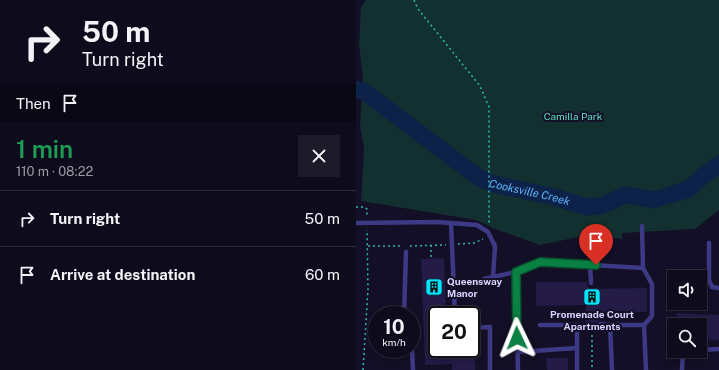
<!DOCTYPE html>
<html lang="en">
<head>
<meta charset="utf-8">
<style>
	body { margin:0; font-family:"Public Sans",sans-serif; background:#1c1929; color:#f1f3f6; height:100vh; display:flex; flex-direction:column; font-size:15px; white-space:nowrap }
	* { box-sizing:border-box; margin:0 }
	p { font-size:13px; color:#9b9ba3 }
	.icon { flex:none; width:22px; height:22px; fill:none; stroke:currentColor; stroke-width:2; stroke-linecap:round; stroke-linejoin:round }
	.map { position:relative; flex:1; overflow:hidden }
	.details { display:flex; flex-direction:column; background:#0e0b1c; width:356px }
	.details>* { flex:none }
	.banner { background:#0e0b1c; color:#f1f3f6; overflow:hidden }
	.controls { position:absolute; left:311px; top:270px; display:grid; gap:8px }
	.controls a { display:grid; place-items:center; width:40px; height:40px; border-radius:0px; background:#0e0b1c; box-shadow:0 2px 6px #0003,0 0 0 1px #2e2b3b; font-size:20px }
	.speed { position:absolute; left:12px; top:306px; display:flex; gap:8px; font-size:20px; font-weight:700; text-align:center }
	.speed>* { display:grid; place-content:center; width:52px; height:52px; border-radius:50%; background:#0e0b1c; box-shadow:0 2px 6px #0003,0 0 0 1px #2e2b3b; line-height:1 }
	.speed small { font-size:10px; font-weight:400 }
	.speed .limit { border:2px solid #111; border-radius:6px; background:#fff; color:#111 }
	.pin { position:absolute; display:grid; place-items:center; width:34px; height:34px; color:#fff; margin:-41px -17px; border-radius:50% 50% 50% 0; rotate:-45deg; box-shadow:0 0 4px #0007 }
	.pin .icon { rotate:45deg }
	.me { position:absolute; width:44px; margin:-22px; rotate:358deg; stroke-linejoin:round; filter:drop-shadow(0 0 3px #0008) }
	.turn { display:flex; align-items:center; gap:14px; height:84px; padding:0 16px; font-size:18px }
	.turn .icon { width:52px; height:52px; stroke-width:2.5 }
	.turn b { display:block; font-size:28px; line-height:34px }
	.then { display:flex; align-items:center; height:38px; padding:0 16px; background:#0003; gap:8px; font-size:15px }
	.round { display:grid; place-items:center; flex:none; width:42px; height:42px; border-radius:0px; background:#1c1929 }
	.head { display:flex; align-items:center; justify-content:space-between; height:68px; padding:0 16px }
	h1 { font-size:24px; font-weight:600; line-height:30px; color:#1e9e55 }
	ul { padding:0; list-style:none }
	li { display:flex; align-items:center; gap:12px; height:56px; padding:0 16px; border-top:1px solid #2e2b3b }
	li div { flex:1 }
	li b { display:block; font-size:15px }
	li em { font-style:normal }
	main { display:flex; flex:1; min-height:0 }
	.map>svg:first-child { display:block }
</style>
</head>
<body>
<main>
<section class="details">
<div class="banner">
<div class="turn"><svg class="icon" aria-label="right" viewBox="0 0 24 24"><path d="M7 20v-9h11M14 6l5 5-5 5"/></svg><div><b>50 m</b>Turn right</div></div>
<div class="then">Then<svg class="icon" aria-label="arrive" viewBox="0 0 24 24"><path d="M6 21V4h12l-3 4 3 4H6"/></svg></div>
</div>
<div class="head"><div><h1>1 min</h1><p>110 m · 08:22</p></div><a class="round"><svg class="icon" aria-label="close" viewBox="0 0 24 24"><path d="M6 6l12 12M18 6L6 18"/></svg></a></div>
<ul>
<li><svg class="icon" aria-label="right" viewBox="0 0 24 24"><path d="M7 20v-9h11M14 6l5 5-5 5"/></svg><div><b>Turn right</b></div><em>50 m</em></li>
<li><svg class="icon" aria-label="arrive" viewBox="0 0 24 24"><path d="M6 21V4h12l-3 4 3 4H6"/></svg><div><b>Arrive at destination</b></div><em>60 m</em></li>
</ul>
</section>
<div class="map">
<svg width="363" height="370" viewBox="0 0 363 370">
	<rect width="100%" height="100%" fill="#130f26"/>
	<path fill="#12302f" d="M10,0H363V210L339,229L266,233V239L232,235L184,245L137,228L120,220L5,201L8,148L4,126L7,80L3,44L5,7Z"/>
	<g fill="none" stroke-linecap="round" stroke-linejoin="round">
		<path stroke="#0c2248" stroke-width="17" id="s1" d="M0,89L9,92L123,178L138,184L198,197L231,207L245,206L270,195L298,200L333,189L347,176L363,164"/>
	</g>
	<g fill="#241b47">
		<path d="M88,258L90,315H81V349H119V370H96V364L69,365L65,259Z"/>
		<path d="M180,282H231L232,289L291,288V312H246V320L242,321L240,323L243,328H229L230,305L180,306Z"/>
		<path d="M321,313L363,315V340L344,339V325H321Z"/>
		<path d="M190,358H212V370H191Z"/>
	</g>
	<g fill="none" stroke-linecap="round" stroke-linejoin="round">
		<g stroke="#2fb8b0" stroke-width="1.5" stroke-dasharray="2 3" stroke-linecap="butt">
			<path d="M58,0L62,9L124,86L133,107V224"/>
			<path d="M0,207H8L11,209V216"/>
			<path d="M102,244L118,243L127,239"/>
			<path d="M75,245V258"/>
			<path d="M12,246H46"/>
			<path d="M54,246L90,245"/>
			<path d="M236,325V370"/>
			<path d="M7,370L12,289L11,230"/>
		</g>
		<g stroke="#3d3a85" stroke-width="4.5">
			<path d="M0,223L81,222L121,225L132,232L139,246L137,277"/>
			<path d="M95,223L99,315"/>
			<path d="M286,226L287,268L296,284V316L288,325"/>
			<path d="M353,243V280L356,287L363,288"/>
			<path d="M234,265L235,283"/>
			<path d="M160,272L162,370"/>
			<path d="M128,279L160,272L184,262L287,268"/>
			<path d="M48,315L50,252"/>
			<path d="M244,324L254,325"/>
			<path d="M184,325H221V370"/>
			<path d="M115,328L134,327V370"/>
			<path d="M55,329L57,370"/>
			<path d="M344,350L363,349"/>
			<path d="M162,352L221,348"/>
			<path d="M256,370L254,325H288L290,370"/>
			<path d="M326,370L327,351H333"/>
		</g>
	</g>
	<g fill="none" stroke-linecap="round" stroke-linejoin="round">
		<defs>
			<path id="route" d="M161,338L160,272L184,262L240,265"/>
		</defs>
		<use href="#route" stroke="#07532c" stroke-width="10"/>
		<use href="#route" stroke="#0b8043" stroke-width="7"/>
	</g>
	<defs>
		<symbol id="building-square" viewBox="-11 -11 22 22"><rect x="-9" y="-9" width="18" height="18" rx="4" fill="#00e5ff" stroke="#130f26"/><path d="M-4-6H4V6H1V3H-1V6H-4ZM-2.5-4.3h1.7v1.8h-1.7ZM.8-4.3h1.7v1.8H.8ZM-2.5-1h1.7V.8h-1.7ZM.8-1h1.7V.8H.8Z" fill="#111"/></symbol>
	</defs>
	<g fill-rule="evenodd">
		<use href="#building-square" x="68" y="277" width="20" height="20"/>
		<use href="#building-square" x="226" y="287" width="20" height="20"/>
	</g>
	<g text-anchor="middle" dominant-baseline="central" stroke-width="4" stroke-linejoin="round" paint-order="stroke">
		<g font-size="10" fill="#5fe0c0" stroke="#130f26">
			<text x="217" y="116">Camilla Park</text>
		</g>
		<g font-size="10" font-weight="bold" fill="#d9d4ff" stroke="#130f26" text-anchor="start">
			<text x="91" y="281">Queensway<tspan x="91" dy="12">Manor</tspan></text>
			<text x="236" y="314" text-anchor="middle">Promenade Court<tspan x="236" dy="12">Apartments</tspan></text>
		</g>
		<g font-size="11" font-style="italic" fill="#62b6ff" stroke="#130f26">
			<text stroke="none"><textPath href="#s1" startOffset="205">Cooksville Creek</textPath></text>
		</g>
	</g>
</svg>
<div class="controls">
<a><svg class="icon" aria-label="sound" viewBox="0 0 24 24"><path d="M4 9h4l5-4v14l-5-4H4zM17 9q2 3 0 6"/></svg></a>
<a><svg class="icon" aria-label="search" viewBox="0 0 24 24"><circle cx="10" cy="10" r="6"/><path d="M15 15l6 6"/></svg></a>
</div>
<div class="speed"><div>10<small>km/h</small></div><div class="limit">20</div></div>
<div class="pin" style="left:240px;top:265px;background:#d93025"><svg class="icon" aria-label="arrive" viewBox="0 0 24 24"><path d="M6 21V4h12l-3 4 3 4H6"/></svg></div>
<svg class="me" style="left:161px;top:338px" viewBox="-20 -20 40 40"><path d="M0-17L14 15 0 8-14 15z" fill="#0b8043" stroke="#fff" stroke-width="4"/></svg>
</div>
</main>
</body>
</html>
